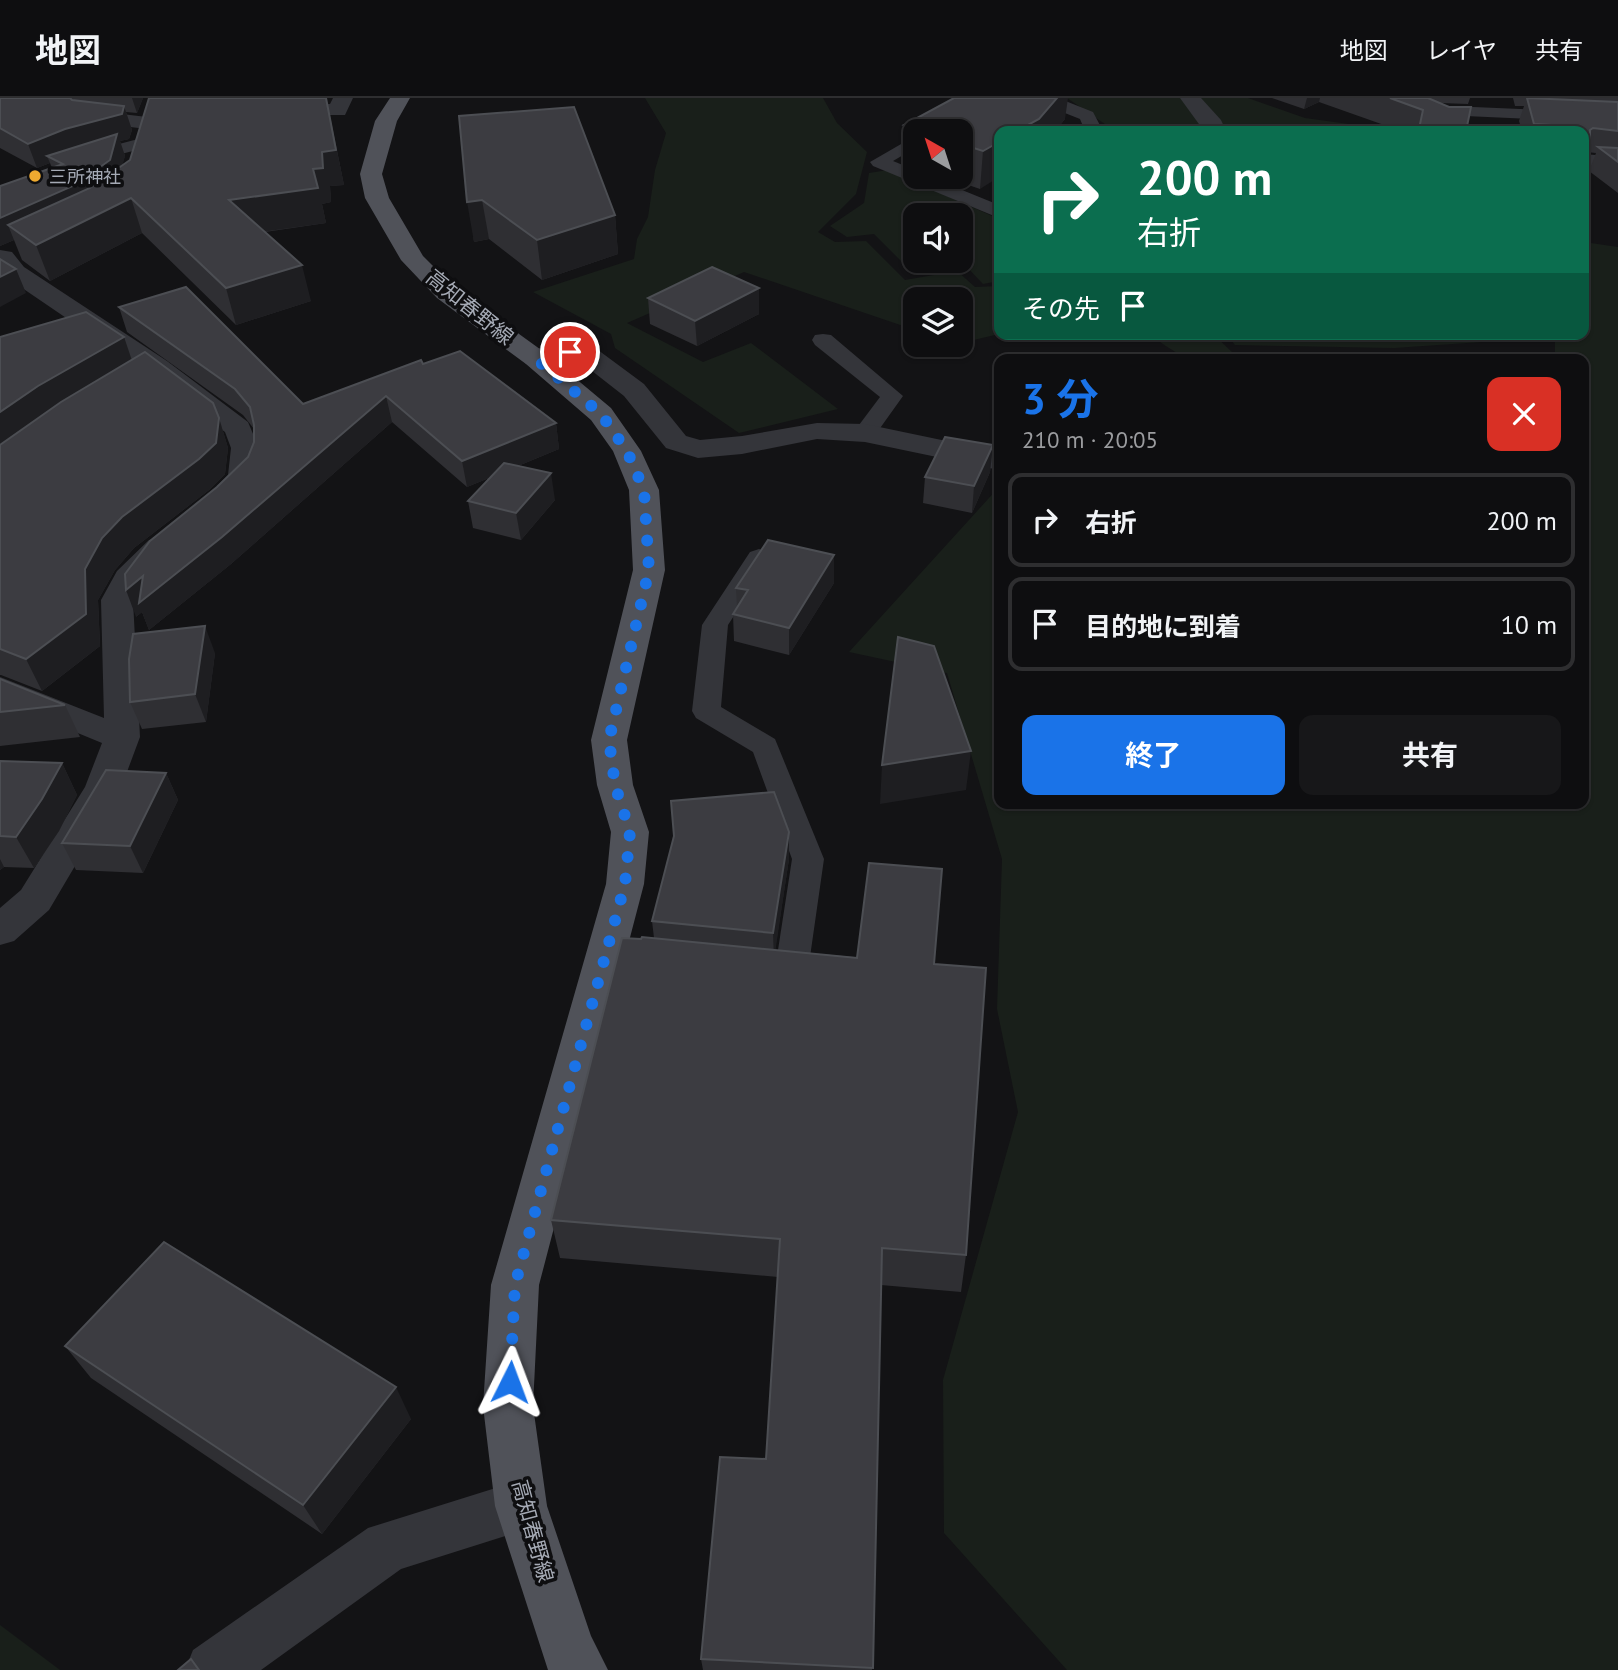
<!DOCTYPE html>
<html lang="ja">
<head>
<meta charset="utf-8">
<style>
	body { margin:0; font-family:"PT Sans","Noto Sans JP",sans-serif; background:#171719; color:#f1f3f6; height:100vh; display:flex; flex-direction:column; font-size:26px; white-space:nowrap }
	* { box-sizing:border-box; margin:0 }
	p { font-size:23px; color:#9b9c9f }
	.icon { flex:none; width:38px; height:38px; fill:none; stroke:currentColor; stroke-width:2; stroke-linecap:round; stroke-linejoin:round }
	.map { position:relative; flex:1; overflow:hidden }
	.drawer { position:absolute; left:994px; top:256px; width:595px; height:455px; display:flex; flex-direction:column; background:#0e0e10; border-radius:14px; box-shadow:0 2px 5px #0004,0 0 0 2px #2e2e30 }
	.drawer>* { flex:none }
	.hud { position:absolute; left:994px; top:28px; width:595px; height:214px; border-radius:14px; box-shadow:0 2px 5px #0004,0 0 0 2px #2e2e30; background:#0b6e4f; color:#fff; overflow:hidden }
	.needle { width:46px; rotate:321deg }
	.tools { position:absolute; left:903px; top:21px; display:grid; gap:14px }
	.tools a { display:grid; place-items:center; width:70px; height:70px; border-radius:14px; background:#0e0e10; box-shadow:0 2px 5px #0004,0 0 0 2px #2e2e30; font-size:35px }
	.pin { position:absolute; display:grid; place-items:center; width:60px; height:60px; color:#fff; margin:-30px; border:4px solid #fff; border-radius:50%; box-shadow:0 2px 7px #0007 }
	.me { position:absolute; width:77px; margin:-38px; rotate:3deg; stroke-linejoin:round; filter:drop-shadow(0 0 5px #0008) }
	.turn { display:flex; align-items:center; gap:24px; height:147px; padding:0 28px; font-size:32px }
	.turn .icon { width:91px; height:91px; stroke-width:2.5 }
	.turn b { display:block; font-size:49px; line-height:60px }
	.then { display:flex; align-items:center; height:66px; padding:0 28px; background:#0003; gap:14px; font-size:26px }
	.round { display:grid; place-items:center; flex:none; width:74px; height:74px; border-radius:14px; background:#171719 }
	.overview { display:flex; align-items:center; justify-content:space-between; height:119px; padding:0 28px }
	h1 { font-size:42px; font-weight:700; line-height:52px; color:#1a73e8 }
	.action { display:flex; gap:14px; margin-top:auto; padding:14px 28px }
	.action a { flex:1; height:80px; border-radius:14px; background:#1a73e8; color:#fff; font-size:28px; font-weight:700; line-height:80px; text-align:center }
	.action a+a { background:#171719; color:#f1f3f6 }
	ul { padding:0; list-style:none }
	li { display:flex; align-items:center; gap:21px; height:94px; margin:0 14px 10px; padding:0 14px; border:4px solid #2e2e30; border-radius:14px }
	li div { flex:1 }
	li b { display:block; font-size:26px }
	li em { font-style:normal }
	header { display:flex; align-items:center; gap:42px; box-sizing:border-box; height:98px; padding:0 35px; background:#0e0e10; border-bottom:2px solid #2e2e30 }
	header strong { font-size:33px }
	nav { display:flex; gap:38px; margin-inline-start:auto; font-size:24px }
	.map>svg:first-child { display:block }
</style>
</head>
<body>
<header>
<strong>地図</strong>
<nav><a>地図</a><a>レイヤ</a><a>共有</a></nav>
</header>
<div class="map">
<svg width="1618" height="1572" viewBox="0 0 1618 1572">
	<rect width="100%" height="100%" fill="#131315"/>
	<g fill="#191f1a" fill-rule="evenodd">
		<path d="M645,0H823L837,25L867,54L856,96L818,134L835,144L866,143L905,182L957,173L975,189L999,188V236L961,245V201H915V232L744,174L627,225L703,264L751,245L838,311L739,335L615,250L611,236L533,194L634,161L637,141L648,119L655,72L666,35Z"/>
		<path d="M1067,0H1248L1305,20L1400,33H1115Z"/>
		<path d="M888,72L999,121V183L983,186L966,168L915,177L874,136L847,139L830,128L864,105L869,75ZM915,117H961V163H915Z"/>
		<path d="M1584,144L1618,149V1572H1067L944,1435L943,1282L1018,1014L997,911L1002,761L947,575L849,554L999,389V705H1584V261H1538L1555,256V239L1394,250L1235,247L1226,236H1584Z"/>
		<path d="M1149,236H1213L1233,255C1193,270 1180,258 1149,236Z"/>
		<path d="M0,1527L60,1572H0Z"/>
	</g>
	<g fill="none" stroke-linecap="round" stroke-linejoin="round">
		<g fill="#34353a" fill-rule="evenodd">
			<path d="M1034,0H1058L1093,14L1103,33H1085L1080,21L1037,4Z"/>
			<path d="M1427,7L1618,15V25L1421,16L1418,12L1421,8Z"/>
			<path d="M915,38V50L893,63L915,72V79H930L999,107V120L873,68L870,64Z"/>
			<path d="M142,40L151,45L148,49L83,66L74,61L77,57Z"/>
			<path d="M823,236L831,237L903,298L873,340H857L853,335L880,299L815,247L812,242L815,237Z"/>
			<path d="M759,451L768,454L772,459L728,527L721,609L775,641L824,761L807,880L802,889L790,893L761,887L756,878L761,869L776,865L792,761L753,654L696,620L692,613L702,527L750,454Z"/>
		</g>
		<g fill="#34353a" fill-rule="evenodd">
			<path d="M333,0H353L345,17H278L271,15L267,11L271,7L278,5L330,6Z"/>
			<path d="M1180,0H1201L1221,22L1226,33H1204Z"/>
			<path d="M88,12L147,19L155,20L158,25L155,30L147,31L80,23L77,18L80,13Z"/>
			<path d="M1584,56L1618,59V73L1584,70Z"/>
			<path d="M0,152L12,154L24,169L167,263L248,324L259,350L257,379L226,411L215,414L204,411L200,405L228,377L231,350L225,334L147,275L6,179L0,171Z"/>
			<path d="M556,245L594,249L644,286L686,338L700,342L742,338L817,325L865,326L999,354V372L865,344L817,341L742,356L698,360L666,350L624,298L578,262L558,261L535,268L526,266L522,260L526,254Z"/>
			<path d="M160,440L171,442L175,449L142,484L133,502L140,639L121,690L49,812L14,843L0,847V810L21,792L85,689L102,645L0,603V579L104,620L101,502L117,473L149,442Z"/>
			<path d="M521,1382L540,1389L547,1408L540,1427L401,1471L261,1572H185L193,1552L368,1430Z"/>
		</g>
		<path fill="#505259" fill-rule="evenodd" d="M390,0H410L397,23L382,76L389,100L423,158L455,190L544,254L611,310L641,353L659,392L665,472L627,642L633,687L649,734L644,786L539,1187L533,1308L547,1408L591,1538L608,1572H548L495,1408L483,1308L491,1187L606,786L611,734L597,687L591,642L633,472L629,392L613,353L591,322L526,266L437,200L401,162L365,100L360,76L375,23Z"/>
	</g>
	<g fill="#2f2f33">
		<path d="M0,0H143L137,15L126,14L132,32L129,41L120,43L125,58L122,67L130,62L149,0H327V3L344,87L330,88L331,104L322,106L326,125L265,134L311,203L236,227L142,135L50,183L22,162L14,142L0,148V88L52,70L50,65L37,70L0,50Z"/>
		<path d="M1272,0H1470L1468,6L1440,5L1466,33H1401L1319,4L1304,11Z"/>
		<path d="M1513,0H1618V95L1589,73L1596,55L1586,54L1584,60V33H1522L1519,23L1524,8H1515Z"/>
		<path d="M459,18L615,117L618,156L542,182L489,141L474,144Z"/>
		<path d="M1065,21L1055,33H999L980,91L945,79H961V33H915V68L902,64L904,27Z"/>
		<path d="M759,190V216L697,248L650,226L648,200Z"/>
		<path d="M119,209L303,306L423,266L556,325L559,351L518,368L555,402L521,442L473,430L468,403L489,380L467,389L392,324L231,466L149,532L142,514L136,519L217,389L248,359L254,344V331L243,317L127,234Z"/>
		<path d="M0,239H124L132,262L219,320L228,350L225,376L209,392L134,450L115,472L98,502L100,548L42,593L1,577H0Z"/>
		<path d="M993,347L990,374L972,415L923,405L925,379Z"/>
		<path d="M834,457V485L789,557L734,543L733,516L737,509L736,490Z"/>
		<path d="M215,555L206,624L142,631L130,604Z"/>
		<path d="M0,581L65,607L80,639L0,648Z"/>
		<path d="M0,663L62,665L77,697L59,733L34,770L4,769L0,772Z"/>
		<path d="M166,675L178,702L143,775L76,772L62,745Z"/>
		<path d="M789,761L775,852L934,866L966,1157L961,1194L881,1187L872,1572H703L701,1561L766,1361L778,1179L560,1160L551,1122L641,841L654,840L652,823Z"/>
		<path d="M65,1248L411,1321L322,1436L91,1280Z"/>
	</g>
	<g fill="#1e1e21">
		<path d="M132,0H143L137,15Z"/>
		<path d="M326,0L344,87L330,88L331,104L322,106L326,125L239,137L229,102L313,71L322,54Z"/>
		<path d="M1057,0H1068L1065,21L1055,33H1017Z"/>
		<path d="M1307,0H1320L1319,4L1304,11Z"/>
		<path d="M124,8L132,32L129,41L120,43L125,58L118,84L8,127L14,142L0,148V120L110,62L47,58L50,65L37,70L28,46Z"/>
		<path d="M999,44V79L980,91L983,53Z"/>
		<path d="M131,100L142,135L50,183L36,147Z"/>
		<path d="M482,102L489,141L474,144L467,104Z"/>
		<path d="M615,117L618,156L542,182L537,142Z"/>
		<path d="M302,167L311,203L236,227L226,190Z"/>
		<path d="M16,171L26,195L0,209V179Z"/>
		<path d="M759,190V216L697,248L695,223Z"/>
		<path d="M124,239L134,269L0,354V314L38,288Z"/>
		<path d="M386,298L392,324L231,466L149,532L142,514L136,519L126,492Z"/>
		<path d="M219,320L228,350L225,376L209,392L134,450L115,472L98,502L100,548L42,593L26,561L85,471L102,440Z"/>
		<path d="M556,325L559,351L467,389L462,363Z"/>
		<path d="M993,347L990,374L972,415L974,388Z"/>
		<path d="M551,375L555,402L521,442L516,415Z"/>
		<path d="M834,457V485L789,557V530Z"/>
		<path d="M205,528L215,555L206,624L195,596Z"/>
		<path d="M971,653L966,692L880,706L882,667Z"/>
		<path d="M62,665L77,697L59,733L34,770L16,739Z"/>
		<path d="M166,675L178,702L143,775L130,748Z"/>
		<path d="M789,734V761L774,862L773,835Z"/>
		<path d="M0,761L4,769L0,772Z"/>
		<path d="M396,1289L411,1321L322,1436L303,1407Z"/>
	</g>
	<g fill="#3c3c41" stroke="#4c4e53" stroke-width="2">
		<path d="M0,0H70L72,2L124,8L122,16L65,31L28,46L0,30Z"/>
		<path d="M149,0H326L336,52L322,54L323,70L313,71L318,90L229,102L302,167L226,190L131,100L36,147L8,127L90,90L130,62Z"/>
		<path d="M954,0H1057L1039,21L1017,33H999V44L983,53L961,46V33H923L904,27Z"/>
		<path d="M1390,0H1428L1449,9H1471L1466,33H1433L1419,31L1423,12Z"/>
		<path d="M1527,0L1618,4V33L1593,30L1590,32V43L1584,39V33H1577L1570,28L1534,26Z"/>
		<path d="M574,9L615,117L537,142L482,102L467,104L459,18Z"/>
		<path d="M117,36L110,62L75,87L0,120V88L63,66L47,58Z"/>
		<path d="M1598,49L1618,50V64Z"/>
		<path d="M0,161L16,171L0,179Z"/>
		<path d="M712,169L759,190L695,223L648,200Z"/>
		<path d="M186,189L303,306L421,262L423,266L460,253L556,325L462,363L386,298L222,439L139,505L143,478L126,492L125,476L150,443L217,389L248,359L254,344V327L250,309L235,291L119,209Z"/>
		<path d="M86,214L124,239L38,288L0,314V239Z"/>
		<path d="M145,254L213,305L219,320L216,345L199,361L122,419L102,440L85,471L86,516L26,561L0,551V347L61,304Z"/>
		<path d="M945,339L993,347L974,388L925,379Z"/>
		<path d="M504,365L551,375L516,415L468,403Z"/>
		<path d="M768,442L834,457L789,530L733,516L748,492L736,490Z"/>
		<path d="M205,528L195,596L130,604L129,561L133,536Z"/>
		<path d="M898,539L934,548L971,653L882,667Z"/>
		<path d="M0,581L65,607L0,614Z"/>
		<path d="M0,663L62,665L42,701L16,739L0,738Z"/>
		<path d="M106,672L166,675L130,748L62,745Z"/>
		<path d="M774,694L789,734L773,835L652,823L674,738L671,703Z"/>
		<path d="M869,765L942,771L934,866L986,870L966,1157L882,1150L873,1570L701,1561L720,1359L766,1361L780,1141L551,1122L622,840L641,841L642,839L857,860Z"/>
		<path d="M164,1144L396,1289L303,1407L65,1248Z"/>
		<path d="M191,1561L199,1572H178Z"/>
	</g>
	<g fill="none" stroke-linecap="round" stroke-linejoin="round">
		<path stroke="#1a73e8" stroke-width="12" stroke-dasharray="0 21.6" d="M510,1284L515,1187L625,786L630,734L615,687L609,642L649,472L644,392L627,353L601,316L535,260L556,253L570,254"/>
	</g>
	<circle fill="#efaa30" stroke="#0e0e10" stroke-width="2.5" cx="35" cy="78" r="7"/>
	<g text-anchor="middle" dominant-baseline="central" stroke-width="7" stroke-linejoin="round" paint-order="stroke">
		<g font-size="18" fill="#a5aab5" stroke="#0e0e10" text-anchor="start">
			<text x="49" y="78">三所神社</text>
		</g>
		<g font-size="21" fill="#a5aab5" stroke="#0e0e10">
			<text transform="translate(470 209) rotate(39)">高知春野線</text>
			<text transform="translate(533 1433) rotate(75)">高知春野線</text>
		</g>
	</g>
</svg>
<div class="tools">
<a><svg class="needle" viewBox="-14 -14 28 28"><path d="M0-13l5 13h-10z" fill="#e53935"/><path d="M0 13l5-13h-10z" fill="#9b9c9f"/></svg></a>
<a><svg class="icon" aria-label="sound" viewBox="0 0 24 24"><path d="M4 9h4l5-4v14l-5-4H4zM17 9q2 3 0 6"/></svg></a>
<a><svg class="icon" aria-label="layers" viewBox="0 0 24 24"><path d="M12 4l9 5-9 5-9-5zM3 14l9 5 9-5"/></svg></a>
</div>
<div class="pin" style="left:570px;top:254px;background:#d93025"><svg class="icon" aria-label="arrive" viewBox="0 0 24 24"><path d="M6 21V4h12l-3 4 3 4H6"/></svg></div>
<svg class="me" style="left:510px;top:1284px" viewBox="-20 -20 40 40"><path d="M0-17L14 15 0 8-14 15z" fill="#1a73e8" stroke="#fff" stroke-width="4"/></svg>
<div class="hud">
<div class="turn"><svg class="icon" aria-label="right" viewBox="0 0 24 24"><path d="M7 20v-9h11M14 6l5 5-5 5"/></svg><div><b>200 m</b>右折</div></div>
<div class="then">その先<svg class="icon" aria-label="arrive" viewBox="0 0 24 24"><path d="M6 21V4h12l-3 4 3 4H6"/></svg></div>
</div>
<section class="drawer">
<div class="overview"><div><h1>3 分</h1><p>210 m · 20:05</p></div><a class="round" style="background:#d93025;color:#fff"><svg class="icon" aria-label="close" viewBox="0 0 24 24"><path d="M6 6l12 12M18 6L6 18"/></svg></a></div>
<ul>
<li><svg class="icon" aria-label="right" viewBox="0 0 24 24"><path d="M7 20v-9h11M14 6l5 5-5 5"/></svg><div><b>右折</b></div><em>200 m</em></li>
<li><svg class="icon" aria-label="arrive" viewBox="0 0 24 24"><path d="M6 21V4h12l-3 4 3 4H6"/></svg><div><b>目的地に到着</b></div><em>10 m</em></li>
</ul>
<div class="action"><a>終了</a><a>共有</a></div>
</section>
</div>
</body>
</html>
